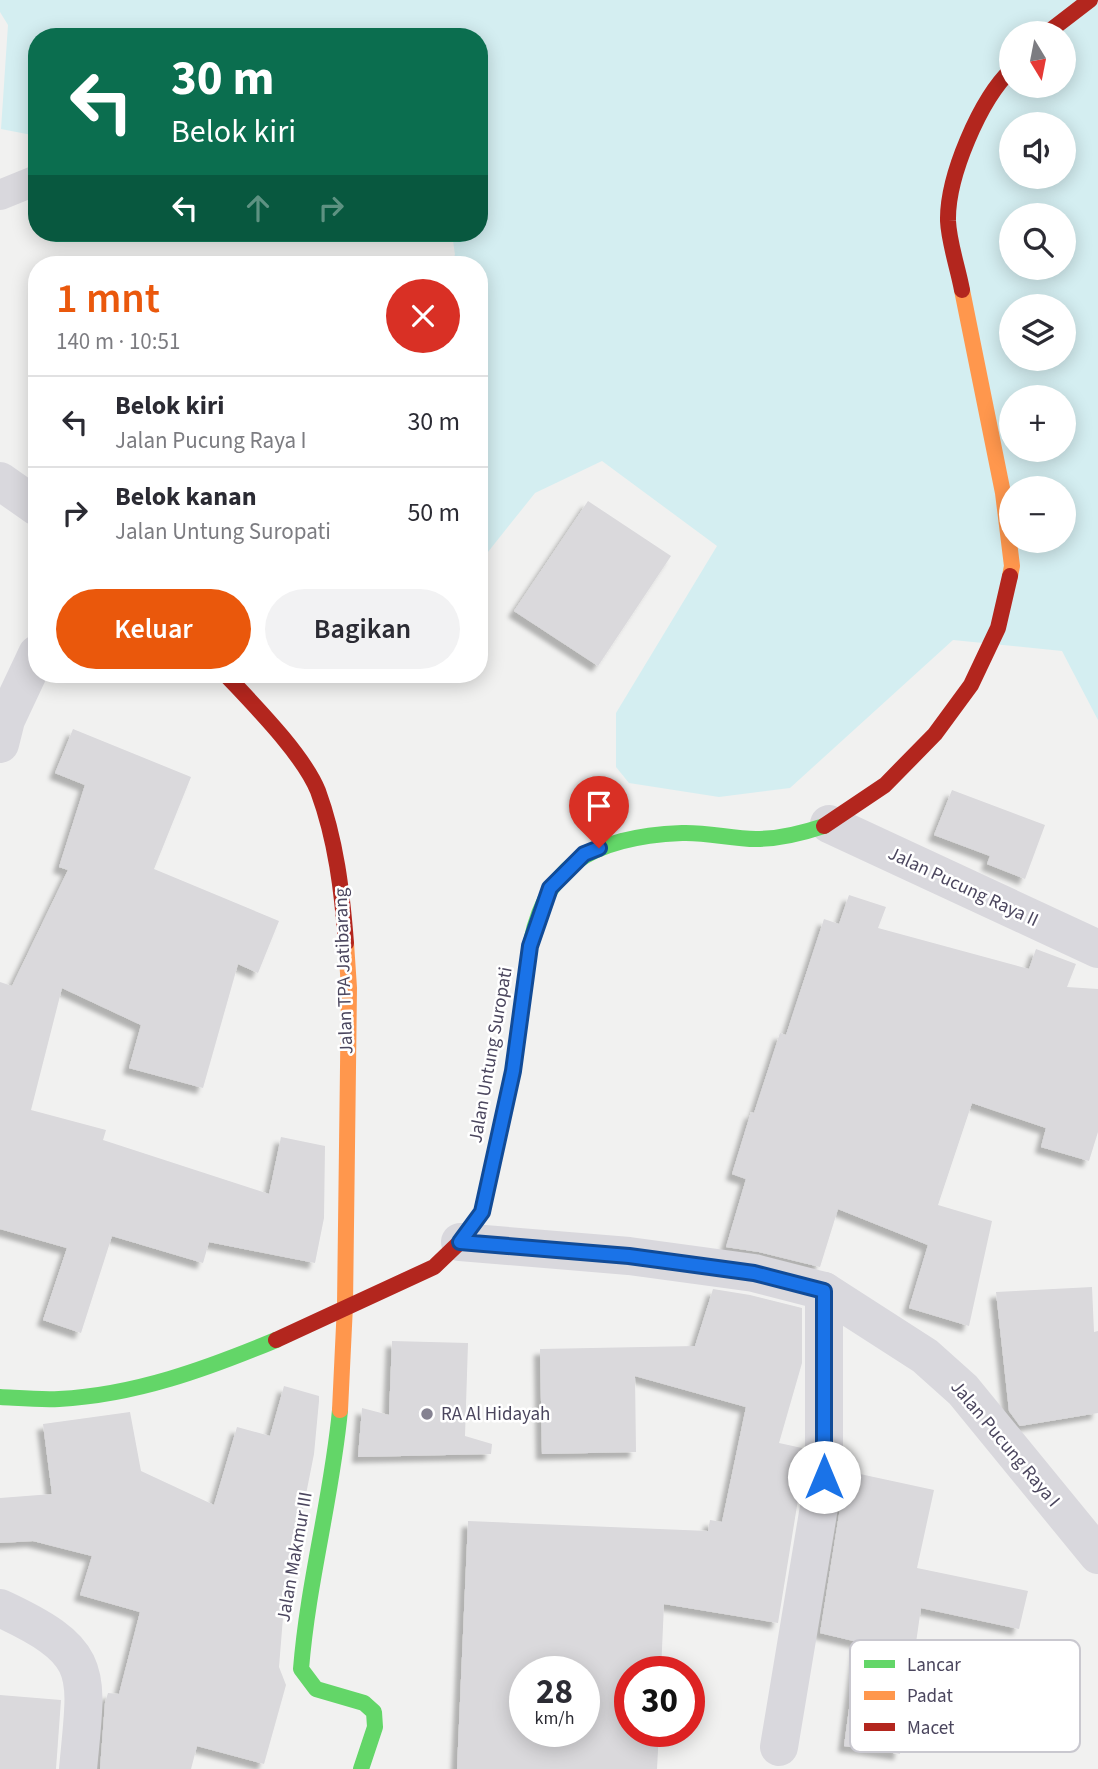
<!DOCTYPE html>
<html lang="id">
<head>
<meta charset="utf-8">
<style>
	body { margin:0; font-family:"Source Sans 3",sans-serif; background:#f2f2f3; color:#2b2b33; height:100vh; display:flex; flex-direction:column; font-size:26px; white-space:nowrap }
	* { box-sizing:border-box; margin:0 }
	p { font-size:23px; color:#7c7c81 }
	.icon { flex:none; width:38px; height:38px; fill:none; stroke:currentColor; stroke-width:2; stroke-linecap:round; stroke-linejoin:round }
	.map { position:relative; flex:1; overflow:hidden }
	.drawer { position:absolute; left:28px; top:256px; width:460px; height:427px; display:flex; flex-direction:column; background:#fff; border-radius:28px; box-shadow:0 4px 18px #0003 }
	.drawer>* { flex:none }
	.hud { position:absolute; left:28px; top:28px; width:460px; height:214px; border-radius:28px; box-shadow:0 4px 18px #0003; background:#0b6e4f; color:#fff; overflow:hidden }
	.needle { width:46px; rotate:170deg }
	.controls { position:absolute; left:999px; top:21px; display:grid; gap:14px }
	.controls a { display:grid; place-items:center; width:77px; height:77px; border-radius:50%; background:#fff; box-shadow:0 4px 18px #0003; font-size:35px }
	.speed { position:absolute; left:509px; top:1656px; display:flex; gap:14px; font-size:35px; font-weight:700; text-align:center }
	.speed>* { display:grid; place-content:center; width:91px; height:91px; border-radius:50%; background:#fff; box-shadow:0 4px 18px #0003; line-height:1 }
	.speed small { font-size:18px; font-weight:400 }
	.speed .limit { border:10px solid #d22; background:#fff; color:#111 }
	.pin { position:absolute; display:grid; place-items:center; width:60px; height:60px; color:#fff; margin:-72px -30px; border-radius:50% 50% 50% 0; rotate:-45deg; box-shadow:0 0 7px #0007 }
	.pin .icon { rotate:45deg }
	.me { position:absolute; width:77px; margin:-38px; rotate:0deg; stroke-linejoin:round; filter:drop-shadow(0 0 5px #0008) }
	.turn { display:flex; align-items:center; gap:24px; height:147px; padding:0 28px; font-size:32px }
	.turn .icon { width:91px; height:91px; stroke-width:2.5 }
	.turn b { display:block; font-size:49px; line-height:60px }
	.lanes { display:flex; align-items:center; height:66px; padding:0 28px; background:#0003; justify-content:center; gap:35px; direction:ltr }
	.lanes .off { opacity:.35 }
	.round { display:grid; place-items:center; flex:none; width:74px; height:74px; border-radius:37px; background:#f2f2f3 }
	.overview { display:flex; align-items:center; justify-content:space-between; height:119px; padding:0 28px }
	h1 { font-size:42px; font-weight:600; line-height:52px; color:#ea580c }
	.action { display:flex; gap:14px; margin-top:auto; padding:14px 28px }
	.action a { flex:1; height:80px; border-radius:42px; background:#ea580c; color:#fff; font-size:28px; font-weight:600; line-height:80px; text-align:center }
	.action a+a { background:#f2f2f3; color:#2b2b33 }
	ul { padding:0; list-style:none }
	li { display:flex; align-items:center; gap:21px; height:91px; padding:0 28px; border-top:2px solid #e1e1e2 }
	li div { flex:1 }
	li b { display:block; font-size:26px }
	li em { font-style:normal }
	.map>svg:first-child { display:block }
</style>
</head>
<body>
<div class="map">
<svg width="1098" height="1769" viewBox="0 0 1098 1769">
	<defs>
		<filter id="shadow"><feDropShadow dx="-6" dy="6" stdDeviation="2" flood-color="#0004"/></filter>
	</defs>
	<rect width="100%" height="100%" fill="#f1f1f0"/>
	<path fill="#d4eef1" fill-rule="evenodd" d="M0,0H1098V720L1062,651L953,640L790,788L719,797L629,783L616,767V713L717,546L602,461L535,493L480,562V264H449L455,255L452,233H480V37H37V136L1,129L8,25L0,12ZM1012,33H1064V86H1012ZM1012,124H1064V177H1012ZM1012,215H1064V268H1012ZM1012,306H1064V359H1012ZM1012,397H1064V450H1012ZM1012,488H1064V541H1012Z"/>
	<g fill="#dad9dc" fill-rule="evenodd" filter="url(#shadow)">
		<path d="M588,501L671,556L598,666L514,611Z"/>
		<path d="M73,729L191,777L154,869L279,921L258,973L238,964L203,1088L129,1068L141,1025L62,988L31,1110L106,1130L103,1140L269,1194L281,1137L325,1146L324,1218L315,1263L209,1242L203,1263L112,1236L81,1333L43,1320L67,1248L0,1229V982L12,986L68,870L59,867L85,785L55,773Z"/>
		<path d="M952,790L1045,825L1025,879L987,864L990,856L934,835Z"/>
		<path d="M849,895L886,907L878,928L1029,969L1036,949L1076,964L1067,987L1098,989V1132L1089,1161L1041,1147L1046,1128L972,1103L938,1205L992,1221L969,1326L909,1308L928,1245L838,1209L820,1267L759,1252L726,1247L746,1179L732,1174L751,1112L754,1113L780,1033L786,1035L824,919L839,924Z"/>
		<path d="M1092,1287L1094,1332L1098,1331V1413L1020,1426L1009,1411L996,1292Z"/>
		<path d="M713,1289L750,1295L802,1308V1363L779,1443L802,1448V1475L778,1623L664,1604L661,1671H630V1731H659L657,1769H457L468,1521L708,1531L710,1520L722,1522L746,1407L635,1376L636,1452L542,1454L540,1349L695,1346ZM525,1671H584V1731H525Z"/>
		<path d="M392,1341L468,1343L465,1436L492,1444L491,1454L358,1457L362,1408L389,1415Z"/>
		<path d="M284,1386L319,1396V1401L314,1454L284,1605L279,1667L286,1685L264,1764L197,1746L191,1769H100L105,1703L108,1693L119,1694L140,1612L80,1595L92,1556L33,1541L0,1543V1498L52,1494L43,1424L130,1412L141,1471L214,1505L237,1427L270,1436Z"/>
		<path d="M846,1471L934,1490L917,1568L1028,1591L1019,1629L921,1608L900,1754L844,1746L858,1642L820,1633Z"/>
		<path d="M0,1695L61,1700L56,1769H0Z"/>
	</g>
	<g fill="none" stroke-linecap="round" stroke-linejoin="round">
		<path stroke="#d9d8dd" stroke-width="30" d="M0,195L37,180"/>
		<g stroke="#d9d8dd" stroke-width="38">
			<path d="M0,481L37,507"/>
			<path d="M0,744L6,720L37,654"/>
			<path d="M829,824L1098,949"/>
			<path d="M460,1242L629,1256L754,1273L824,1291L925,1356L963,1390L1098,1555"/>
			<path d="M0,1608C97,1653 87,1671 78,1769"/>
			<path d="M779,1747L824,1477V1291"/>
		</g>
		<g stroke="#63d668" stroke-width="16">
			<path d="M528,959C541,864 592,837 682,833C707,832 732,839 756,839C779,839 803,833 824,826"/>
			<path d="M0,1397C19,1398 40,1400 59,1399C135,1395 206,1369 276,1340"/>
			<path d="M340,1410C332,1497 308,1581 301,1669L316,1689L364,1703L374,1712L375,1727L361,1769"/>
		</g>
		<g stroke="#ff974d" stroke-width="16">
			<path d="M962,290L1003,493L1012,566L1010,576"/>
			<path d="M340,1410L345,1305L349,988L346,943"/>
		</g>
		<g stroke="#b3261e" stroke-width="16">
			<path d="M1047,33L1090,0"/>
			<path d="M962,290C958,268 949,243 948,221C947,177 980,99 1012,69"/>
			<path d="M225,674C253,704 303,754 318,791C336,840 342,891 346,943"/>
			<path d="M824,826L885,785L935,734L971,685L998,628L1010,576"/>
			<path d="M276,1340L434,1267L460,1242L482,1212L513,1071L528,959"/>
		</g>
	</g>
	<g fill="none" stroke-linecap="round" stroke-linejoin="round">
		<defs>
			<path id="route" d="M599,848L584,854L550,888L530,946L513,1071L482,1212L460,1242L629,1256L754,1273L824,1291V1477"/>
		</defs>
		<use href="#route" stroke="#114b97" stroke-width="18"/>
		<use href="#route" stroke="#1a73e8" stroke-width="12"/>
	</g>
	<circle fill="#858291" stroke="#fff" stroke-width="2.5" cx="427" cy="1414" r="7"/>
	<g text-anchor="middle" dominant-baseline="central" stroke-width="5" stroke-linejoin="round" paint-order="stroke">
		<g font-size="19" fill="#4b465e" stroke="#fff">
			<text transform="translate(963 887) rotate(25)">Jalan Pucung Raya II</text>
			<text transform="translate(344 971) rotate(-92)">Jalan TPA Jatibarang</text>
			<text transform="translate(491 1055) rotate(-80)">Jalan Untung Suropati</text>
			<text transform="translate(1005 1444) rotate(50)">Jalan Pucung Raya I</text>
			<text transform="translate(295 1557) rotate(-80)">Jalan Makmur III</text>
		</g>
		<g font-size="19" fill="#4b465e" stroke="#fff" text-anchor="start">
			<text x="441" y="1414">RA Al Hidayah</text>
		</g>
	</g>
	<rect x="850" y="1640" width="230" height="112" rx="10" fill="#fff" stroke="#c9c8cf" stroke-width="2"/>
	<rect x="864" y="1660" width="31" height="8" fill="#63d668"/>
	<rect x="864" y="1691" width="31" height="9" fill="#ff974d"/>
	<rect x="864" y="1723" width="31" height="8" fill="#b3261e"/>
	<g font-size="19" fill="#4b465e">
		<text x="907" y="1671">Lancar</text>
		<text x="907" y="1702">Padat</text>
		<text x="907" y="1734">Macet</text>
	</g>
</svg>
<div class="controls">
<a><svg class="needle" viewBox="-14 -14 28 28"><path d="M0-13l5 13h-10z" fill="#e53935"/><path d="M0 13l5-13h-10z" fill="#7c7c81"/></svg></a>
<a><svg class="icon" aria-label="sound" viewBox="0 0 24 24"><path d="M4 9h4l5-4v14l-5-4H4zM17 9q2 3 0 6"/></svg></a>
<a><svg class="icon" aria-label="search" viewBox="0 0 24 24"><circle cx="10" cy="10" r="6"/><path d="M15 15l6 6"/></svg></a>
<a><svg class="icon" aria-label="layers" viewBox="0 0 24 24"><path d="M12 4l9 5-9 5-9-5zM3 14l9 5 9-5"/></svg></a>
<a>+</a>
<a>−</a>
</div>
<div class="speed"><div>28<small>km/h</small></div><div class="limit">30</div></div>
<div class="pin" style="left:599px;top:848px;background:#d93025"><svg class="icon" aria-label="arrive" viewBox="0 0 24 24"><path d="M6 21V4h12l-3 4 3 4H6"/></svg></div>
<svg class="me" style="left:824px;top:1477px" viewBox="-20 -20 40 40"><circle r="19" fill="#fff"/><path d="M0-13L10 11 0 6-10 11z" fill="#1a73e8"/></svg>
<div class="hud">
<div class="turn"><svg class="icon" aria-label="left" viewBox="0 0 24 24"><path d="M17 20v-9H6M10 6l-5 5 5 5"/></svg><div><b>30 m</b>Belok kiri</div></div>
<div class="lanes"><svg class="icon" aria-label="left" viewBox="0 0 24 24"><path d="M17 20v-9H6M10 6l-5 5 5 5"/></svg><svg class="icon off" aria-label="ahead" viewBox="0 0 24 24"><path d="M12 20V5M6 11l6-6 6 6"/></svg><svg class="icon off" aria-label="right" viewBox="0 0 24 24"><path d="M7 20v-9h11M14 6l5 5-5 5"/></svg></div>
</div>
<section class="drawer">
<div class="overview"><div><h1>1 mnt</h1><p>140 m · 10:51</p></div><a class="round" style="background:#d93025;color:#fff"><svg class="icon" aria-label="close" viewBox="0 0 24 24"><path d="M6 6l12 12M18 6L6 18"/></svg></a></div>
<ul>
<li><svg class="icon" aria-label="left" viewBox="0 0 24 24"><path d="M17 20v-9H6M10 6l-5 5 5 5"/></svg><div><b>Belok kiri</b><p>Jalan Pucung Raya I</p></div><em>30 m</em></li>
<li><svg class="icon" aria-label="right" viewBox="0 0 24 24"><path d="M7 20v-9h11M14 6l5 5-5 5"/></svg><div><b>Belok kanan</b><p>Jalan Untung Suropati</p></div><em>50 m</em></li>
</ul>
<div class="action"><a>Keluar</a><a>Bagikan</a></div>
</section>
</div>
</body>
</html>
